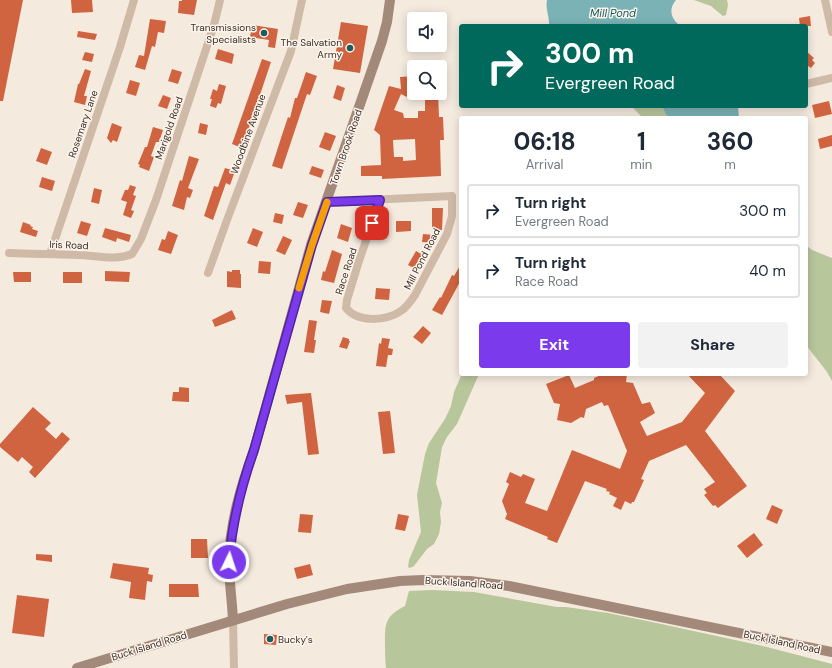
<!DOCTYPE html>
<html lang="en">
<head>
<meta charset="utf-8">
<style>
	body { margin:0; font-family:"DM Sans",sans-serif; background:#f2f2f3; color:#1f2937; height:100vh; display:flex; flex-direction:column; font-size:15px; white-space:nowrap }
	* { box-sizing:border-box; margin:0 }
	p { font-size:13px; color:#747a83 }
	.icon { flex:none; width:22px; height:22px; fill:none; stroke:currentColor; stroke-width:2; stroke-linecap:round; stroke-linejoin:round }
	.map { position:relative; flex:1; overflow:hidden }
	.panel { position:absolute; left:459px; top:116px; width:349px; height:260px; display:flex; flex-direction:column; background:#fff; border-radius:4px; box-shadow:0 2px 10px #0003 }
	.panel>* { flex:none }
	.guide { position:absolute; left:459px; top:24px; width:349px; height:84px; border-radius:4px; box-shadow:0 2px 10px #0003; background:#00695c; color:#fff; overflow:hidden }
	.buttons { position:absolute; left:407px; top:12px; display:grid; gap:8px }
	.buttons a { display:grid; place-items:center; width:40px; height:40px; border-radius:4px; background:#fff; box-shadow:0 2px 10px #0003; font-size:20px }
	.pin { position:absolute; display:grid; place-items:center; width:34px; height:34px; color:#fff; margin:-17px; border-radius:8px; box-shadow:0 2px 6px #0006 }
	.me { position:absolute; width:44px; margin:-22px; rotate:4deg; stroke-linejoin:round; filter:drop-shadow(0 0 3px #0008) }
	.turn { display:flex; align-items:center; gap:14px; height:84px; padding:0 20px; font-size:18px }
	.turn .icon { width:52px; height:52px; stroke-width:2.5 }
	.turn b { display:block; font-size:28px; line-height:34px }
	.eta { display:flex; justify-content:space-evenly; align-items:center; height:68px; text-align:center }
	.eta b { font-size:24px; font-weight:700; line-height:28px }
	.action { display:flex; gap:8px; margin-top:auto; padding:8px 20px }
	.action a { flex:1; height:46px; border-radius:4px; background:#7c3aed; color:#fff; font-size:16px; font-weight:700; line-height:46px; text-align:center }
	.action a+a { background:#f2f2f3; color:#1f2937 }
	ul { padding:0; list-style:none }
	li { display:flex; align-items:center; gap:12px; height:54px; margin:0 8px 6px; padding:0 12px; border:2px solid #e0e1e3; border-radius:4px }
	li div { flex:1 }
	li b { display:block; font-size:15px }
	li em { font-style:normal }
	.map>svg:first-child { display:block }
</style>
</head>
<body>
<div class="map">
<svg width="832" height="668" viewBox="0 0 832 668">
	<rect width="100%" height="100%" fill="#f5eade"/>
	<g fill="#b8c69c">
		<path d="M694,0H727L728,5L726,15L723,16L711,6Z"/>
		<path d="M631,106H662L666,115L673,118H643Z"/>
		<path d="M806,245L812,250L832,258V381L827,372L806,345Z"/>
		<path d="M464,374H479L457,424L447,437L442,447L436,483L442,503L440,512L441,522L439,534L434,544L427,549L414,566L410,568L408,567L409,560L421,532L417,495L425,454L429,443L445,419L451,406L454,392L461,376Z"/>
		<path d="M432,590L474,592L557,607H566L608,613L652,622L767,647L832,664V668H386C385,659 385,651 385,642C385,622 386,616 405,606L409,591Z"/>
	</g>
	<g fill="#7ab2b5">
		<path d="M547,0H676C668,9 671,20 681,26H549C550,17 545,9 547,0Z"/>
		<path d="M662,106H738L739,118H673L666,115Z"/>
	</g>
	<g fill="#d06441" fill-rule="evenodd">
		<path d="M0,0H23L3,101H0Z"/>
		<path d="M71,0H92L93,12L72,13Z"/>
		<path d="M182,0H197L194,15L178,13L179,1H182Z"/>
		<path d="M810,16L811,26H800L799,18Z"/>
		<path d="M150,19L166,21L164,33L158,32L155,47L152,46L145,70L135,67L139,55L144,56Z"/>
		<path d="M341,22L368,26L360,73L333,69Z"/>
		<path d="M252,25L278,29L275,48L268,47L269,40L250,37Z"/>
		<path d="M78,31L97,34L95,40L77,37Z"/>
		<path d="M218,49L234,54L232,64L215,59Z"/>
		<path d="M806,51L814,58L812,60L815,63L811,68L808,66L806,68Z"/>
		<path d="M85,52L94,54L92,62L82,60Z"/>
		<path d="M262,59L271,62L242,148L232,144Z"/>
		<path d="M85,69L91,71L84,96H87L85,105L74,102L78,84H79Z"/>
		<path d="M172,69L182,72L178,84L168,81Z"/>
		<path d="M306,72L317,76L310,95L307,94L282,169L272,166L282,135L288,117L290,118L295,98H297Z"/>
		<path d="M414,76V98H409L401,94L394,110L403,113L404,118H418V111H425V93H438L439,117H443L444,140H440L441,176L382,179V176H361V166L381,165L380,135L374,130L389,86L401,89L400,77ZM415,139L416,160L403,161V157H394L393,140Z"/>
		<path d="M130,80L140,83L136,96L126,93Z"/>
		<path d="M219,84L226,86L221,104L218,103L216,108L210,106L212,99H210L213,89L217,91Z"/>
		<path d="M337,85L345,88L341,101L333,98Z"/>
		<path d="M163,95L171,98L167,109L158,106Z"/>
		<path d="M829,101L832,114L815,118L812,105Z"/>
		<path d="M112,123L122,127L117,142L113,140L111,143L107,138Z"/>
		<path d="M200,123L208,125L206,135L198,133Z"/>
		<path d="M153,127L163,130L159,142H156L151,156L154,157L149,171L139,167L140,165L138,164L145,147H147Z"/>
		<path d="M325,132L336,136L330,151L319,147Z"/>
		<path d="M832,135V146L820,149L818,139Z"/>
		<path d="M41,148L52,152L47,165L36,161Z"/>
		<path d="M189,156L199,159L188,188L193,190L190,198L187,197L184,210L172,206L180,180L182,181Z"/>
		<path d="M312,166L324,170L321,178L309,174Z"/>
		<path d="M225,168L235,171L230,185L226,183L213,220L204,216L214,186L218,187Z"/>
		<path d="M42,177L55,181L52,191L39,187Z"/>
		<path d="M130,185L136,187L133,195L136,196L131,210L134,211L131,218L123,215L127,202L121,200L125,190H128Z"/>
		<path d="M94,188L102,190L99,204L91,202Z"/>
		<path d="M298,202L308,205L303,218L293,215Z"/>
		<path d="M432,208H443L442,230H432Z"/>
		<path d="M275,213L284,215L282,224L273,222Z"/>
		<path d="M81,221L91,224L87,236L77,233Z"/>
		<path d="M396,221H411V231L396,232Z"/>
		<path d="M23,222L31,225L30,226L33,227L32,229L38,231L36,237L20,232Z"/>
		<path d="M341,224L352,228L348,242L337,238Z"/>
		<path d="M105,228L131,235L129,242L117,238L116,242L102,237Z"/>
		<path d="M253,228L263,232L257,247L247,243Z"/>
		<path d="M168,231L178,235L171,254L158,250L162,239L165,240Z"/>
		<path d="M423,234L433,235L432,243L422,242Z"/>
		<path d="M283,236L292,240L285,255L276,251Z"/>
		<path d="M332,250L342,254L334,283L321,280L323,271L325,272Z"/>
		<path d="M416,251L423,255L421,259H422L417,270L408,265Z"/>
		<path d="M259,261L271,262L270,274L258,273Z"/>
		<path d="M461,264V280L442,315L432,310L440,297L441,298L452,275L454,276Z"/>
		<path d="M232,270H240V274H241V288L227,287V271L232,272Z"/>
		<path d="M105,271L130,272L129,282L105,281Z"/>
		<path d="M13,272H31V282H14Z"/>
		<rect x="63" y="272" width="19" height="11"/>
		<path d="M376,288L390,289L389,300L375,299Z"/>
		<path d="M322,300L332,301L329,314L320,312Z"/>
		<path d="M232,310L236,319L215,327L212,320Z"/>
		<path d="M309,320L317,321L314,340H316L314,353L304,352Z"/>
		<path d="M423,326L431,333L422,344L413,337Z"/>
		<path d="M343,337L349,339V341H350L347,349L339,347Z"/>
		<path d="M382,338L390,339L388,348L393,349L392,355H388L386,367L376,366L379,343L381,344Z"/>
		<path d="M603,374H627L626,382L633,383L642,404L650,402L655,413L640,422L647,436L682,422L705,393L687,374H719L735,391L705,431L747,486L718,508L715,505L713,506L704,495L707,493L704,489L715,482L686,445L649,461L641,479L644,480L634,502H632L631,504L625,501L621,510L613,506L617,498L609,494L610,492L606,491L607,489L585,481L557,543L547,539L548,537L505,519L507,514L502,501L509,484L506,482L510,472L521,477L523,474L535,479L525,503L547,511L572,450L620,469L627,451L608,405L604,406L602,402L586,409L584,418L581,417L571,423L557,420L560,404L554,403L546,384L569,375L575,388L594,380V378Z"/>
		<path d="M179,387L189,388V402L172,401L173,392H179Z"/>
		<path d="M311,393L319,454L308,455L302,402L287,404L285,395Z"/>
		<path d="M33,407L51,423L45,429L56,439L62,432L70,439L35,478L29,472L33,467L22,457L18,462L0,447V444Z"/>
		<path d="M390,411L395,453L383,454L378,412Z"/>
		<path d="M772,505L783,510L777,524L766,519Z"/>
		<path d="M300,514L313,515L311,533L298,532Z"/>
		<path d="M398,514L409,516L405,531L395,529Z"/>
		<path d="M754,533L763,545L747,558L737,546Z"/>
		<path d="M191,539H207L208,558H191Z"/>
		<path d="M36,554L52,555V562L36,560Z"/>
		<path d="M113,563L149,568L148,574L153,575L152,582L147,581L145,600L129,598L131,582L110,578Z"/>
		<path d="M310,564L313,575L297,579L294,568Z"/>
		<path d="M169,584H198L199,597H169Z"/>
		<path d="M17,595L49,599L44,637L12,633Z"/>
		<path d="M264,634L277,635L276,645L264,644Z"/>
	</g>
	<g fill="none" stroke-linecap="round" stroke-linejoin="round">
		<g stroke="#cfbaa8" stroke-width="8">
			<path d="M825,0L832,32"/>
			<path d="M806,84L832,78"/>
			<path d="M327,202L452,196V216L447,234L415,295C411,301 407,307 401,311C386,321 358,323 346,308L347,300L358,264L380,200"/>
			<path d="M9,253C32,254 55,254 77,255C95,255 115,261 132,254L141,239L156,200L214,25L220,0"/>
			<path d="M50,254L120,47L134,0"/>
			<path d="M208,273L227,220L291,51L302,0"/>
			<path d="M233,620L234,668"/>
		</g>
		<g stroke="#a38979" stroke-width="10">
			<path d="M233,620C232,600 229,580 229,561C230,522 241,486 254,450L311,245L382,41L387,22L390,0"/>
			<path d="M77,668L287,604L347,589L400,581L423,580L470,581L509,586L832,652"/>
		</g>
	</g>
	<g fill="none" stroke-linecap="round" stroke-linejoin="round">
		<defs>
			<path id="route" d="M229,562C232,522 241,487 254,450L312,245L327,202L380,200L372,223"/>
		</defs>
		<use href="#route" stroke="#51269a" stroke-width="10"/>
		<use href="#route" stroke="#7c3aed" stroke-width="7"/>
		<path stroke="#f59e0b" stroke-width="7" d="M299,288L312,245L327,202"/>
	</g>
	<g fill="#1a5c61" stroke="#fcf4eb" stroke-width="1.5">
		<circle cx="264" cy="33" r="4"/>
		<circle cx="350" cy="48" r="4"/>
		<circle cx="270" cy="639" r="4"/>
	</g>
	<g text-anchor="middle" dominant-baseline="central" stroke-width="3" stroke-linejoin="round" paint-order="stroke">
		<g font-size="10" fill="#3b2f29" stroke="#fcf4eb" text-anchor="end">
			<text x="256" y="27">Transmissions<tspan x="256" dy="12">Specialists</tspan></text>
			<text x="342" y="42">The Salvation<tspan x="342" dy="12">Army</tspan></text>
			<text x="278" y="639" text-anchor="start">Bucky's</text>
		</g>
		<g font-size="10" fill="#3b2f29" stroke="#fcf4eb">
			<text transform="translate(83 124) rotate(-71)">Rosemary Lane</text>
			<text transform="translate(169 128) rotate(-71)">Marigold Road</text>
			<text transform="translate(248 134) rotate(-70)">Woodbine Avenue</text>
			<text transform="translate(346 147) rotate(-71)">Town Brook Road</text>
			<text transform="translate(69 245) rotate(2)">Iris Road</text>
			<text transform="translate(422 259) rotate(-63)">Mill Pond Road</text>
			<text transform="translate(346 271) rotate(-72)">Race Road</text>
			<text transform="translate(464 583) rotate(4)">Buck Island Road</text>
			<text transform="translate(782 642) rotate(12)">Buck Island Road</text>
			<text transform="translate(149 646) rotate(-17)">Buck Island Road</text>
		</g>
		<g font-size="11" font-style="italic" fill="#1a5c61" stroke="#fcf4eb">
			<text x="613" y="13">Mill Pond</text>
		</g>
	</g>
</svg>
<div class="buttons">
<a><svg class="icon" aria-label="sound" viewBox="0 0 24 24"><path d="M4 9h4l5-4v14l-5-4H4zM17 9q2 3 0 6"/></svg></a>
<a><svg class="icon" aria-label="search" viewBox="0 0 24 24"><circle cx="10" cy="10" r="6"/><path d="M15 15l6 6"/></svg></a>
</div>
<div class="pin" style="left:372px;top:223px;background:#d93025"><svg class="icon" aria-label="arrive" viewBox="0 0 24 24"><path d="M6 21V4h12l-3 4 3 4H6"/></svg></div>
<svg class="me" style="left:229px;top:562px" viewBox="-20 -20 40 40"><circle r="17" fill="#7c3aed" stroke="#fff" stroke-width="3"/><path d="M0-11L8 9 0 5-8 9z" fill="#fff"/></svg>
<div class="guide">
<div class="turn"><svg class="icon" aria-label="right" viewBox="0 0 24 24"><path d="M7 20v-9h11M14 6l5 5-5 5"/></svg><div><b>300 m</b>Evergreen Road</div></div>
</div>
<section class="panel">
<div class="eta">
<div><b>06:18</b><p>Arrival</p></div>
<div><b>1</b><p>min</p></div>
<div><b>360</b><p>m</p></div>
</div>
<ul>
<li><svg class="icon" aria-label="right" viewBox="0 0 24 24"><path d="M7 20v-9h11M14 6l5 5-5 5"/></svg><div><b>Turn right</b><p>Evergreen Road</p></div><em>300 m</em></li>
<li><svg class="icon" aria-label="right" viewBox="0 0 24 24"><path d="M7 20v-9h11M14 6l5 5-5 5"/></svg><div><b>Turn right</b><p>Race Road</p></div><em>40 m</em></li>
</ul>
<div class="action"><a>Exit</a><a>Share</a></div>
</section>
</div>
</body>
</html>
